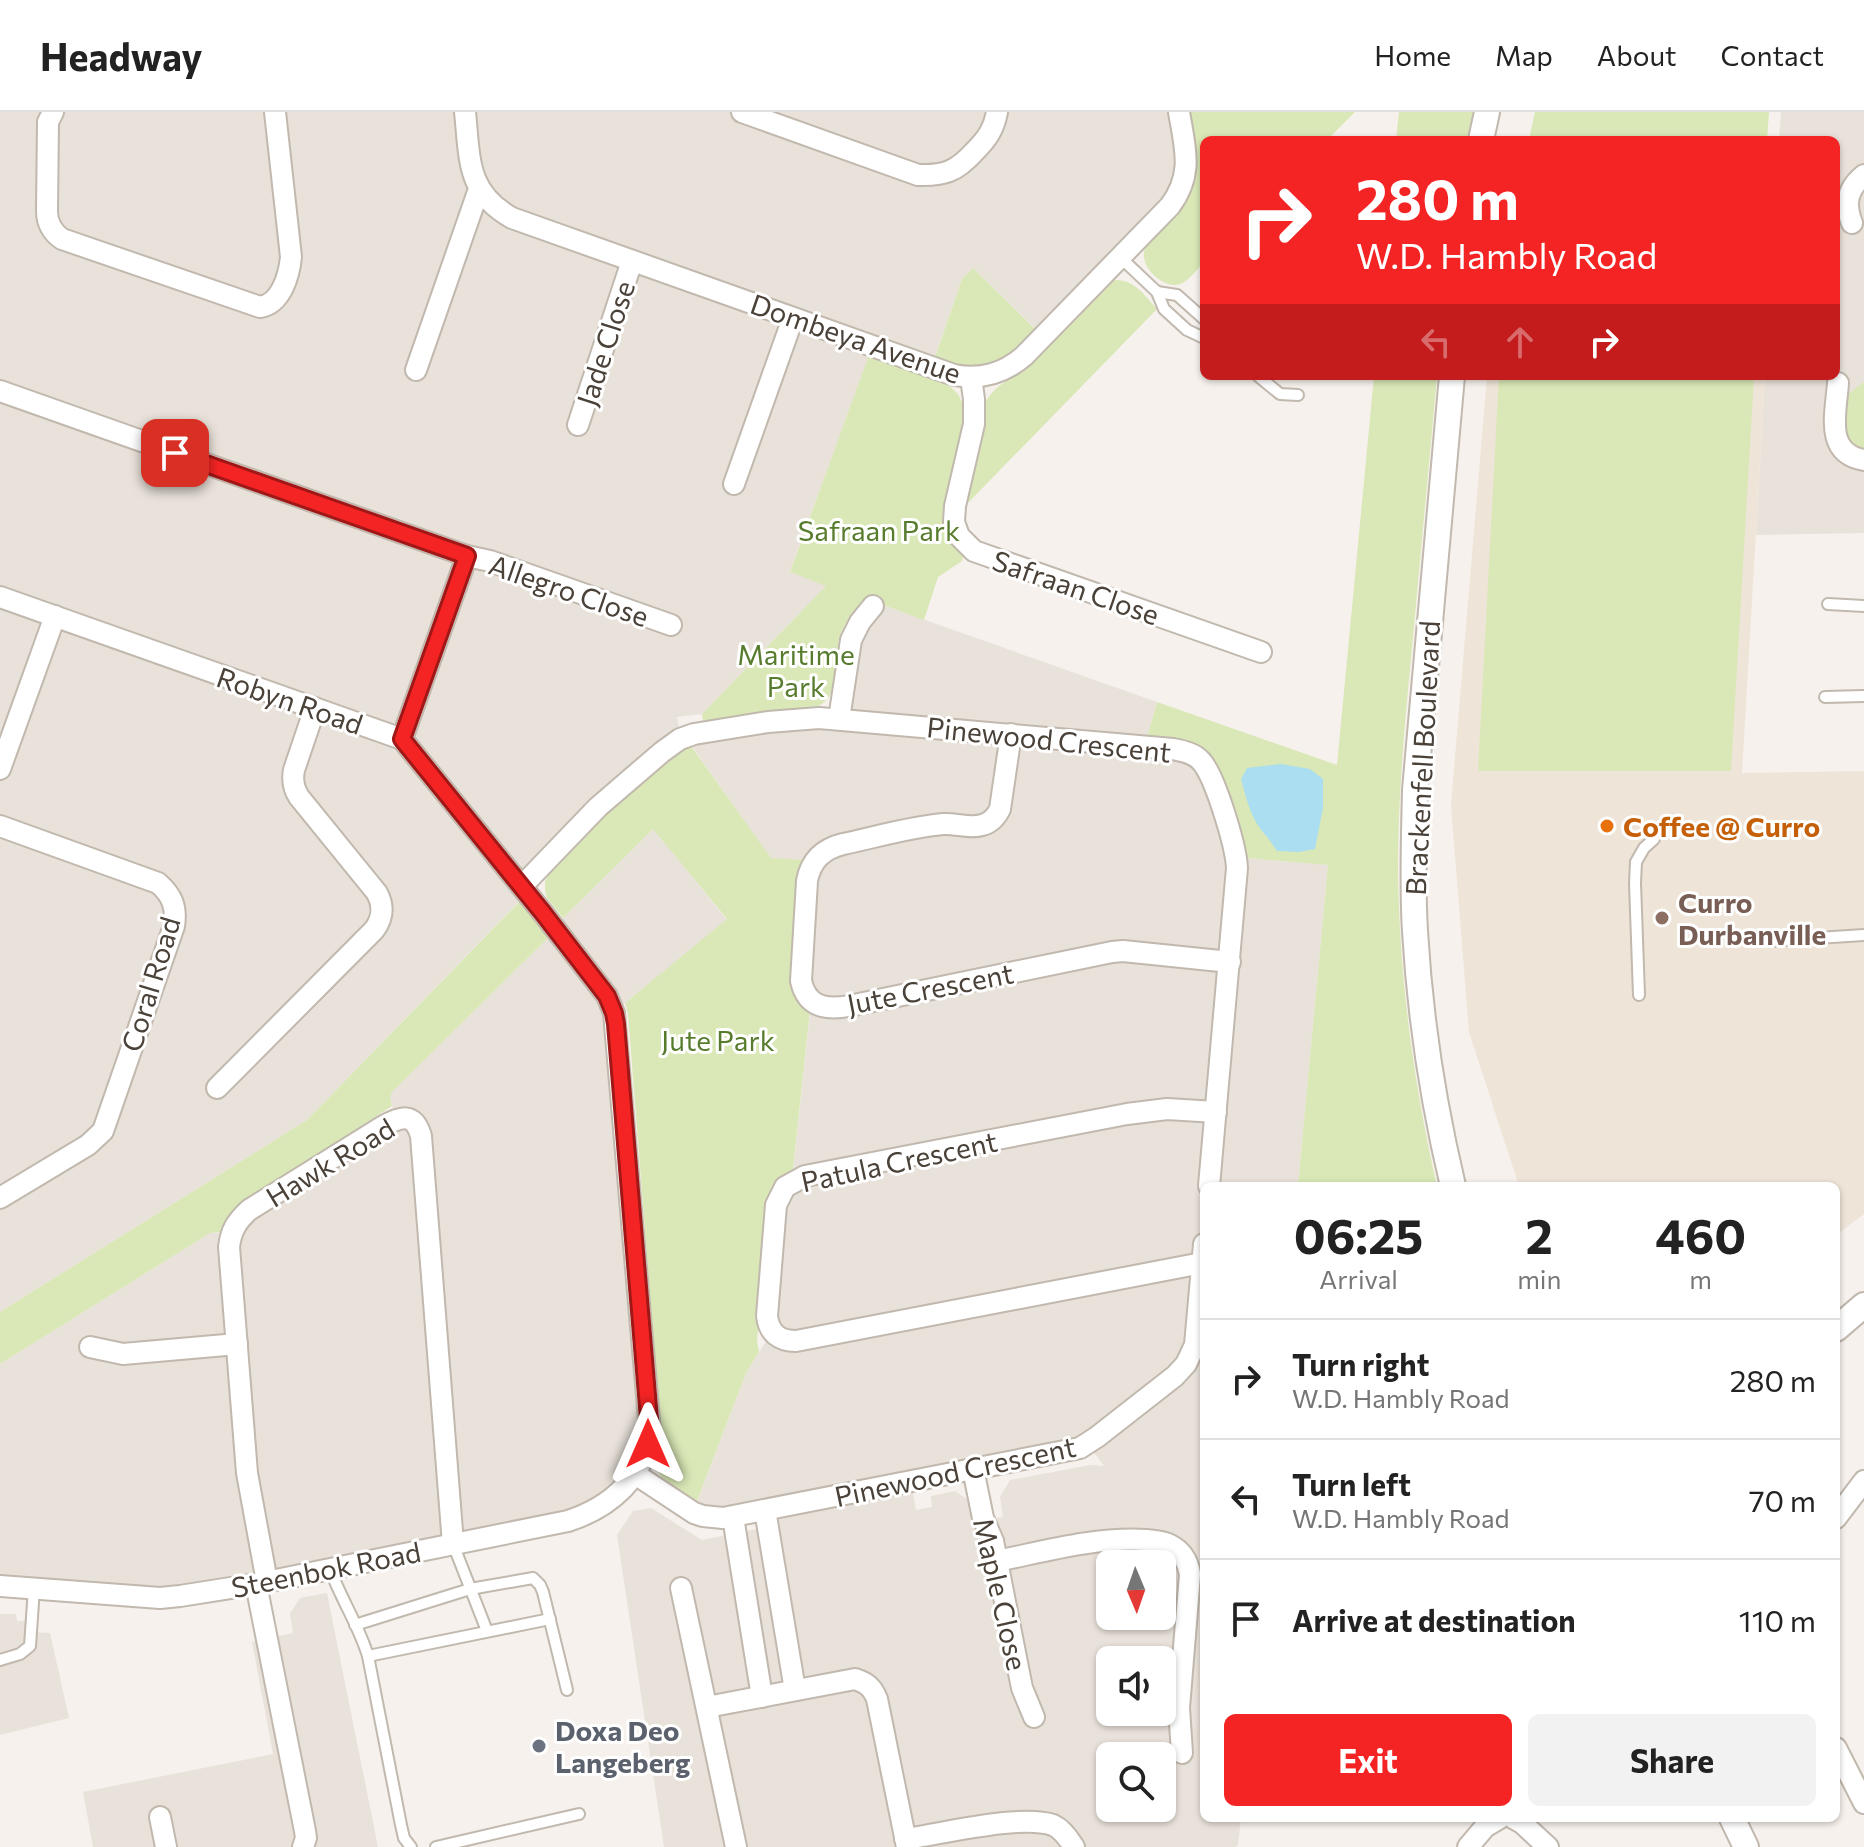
<!DOCTYPE html>
<html lang="en">
<head>
<meta charset="utf-8">
<style>
	body { margin:0; font-family:Commissioner,sans-serif; background:#f2f2f2; color:#222; height:100vh; display:flex; flex-direction:column; font-size:30px; white-space:nowrap }
	* { box-sizing:border-box; margin:0 }
	p { font-size:26px; color:#767676 }
	.icon { flex:none; width:44px; height:44px; fill:none; stroke:currentColor; stroke-width:2; stroke-linecap:round; stroke-linejoin:round }
	.map { position:relative; flex:1; overflow:hidden }
	.sheet { position:absolute; left:1200px; top:1070px; width:640px; height:640px; display:flex; flex-direction:column; background:#fff; border-radius:12px; box-shadow:0 2px 6px #0004 }
	.sheet>* { flex:none }
	.banner { position:absolute; left:1200px; top:24px; width:640px; height:244px; border-radius:12px; box-shadow:0 2px 6px #0004; background:#f52424; color:#fff; overflow:hidden }
	.needle { width:52px; rotate:178deg }
	.tools { position:absolute; left:1096px; top:1438px; display:grid; gap:16px }
	.tools a { display:grid; place-items:center; width:80px; height:80px; border-radius:12px; background:#fff; box-shadow:0 2px 6px #0004; font-size:40px }
	.pin { position:absolute; display:grid; place-items:center; width:68px; height:68px; color:#fff; margin:-34px; border-radius:16px; box-shadow:0 4px 12px #0006 }
	.me { position:absolute; width:88px; margin:-44px; rotate:0deg; stroke-linejoin:round; filter:drop-shadow(0 0 6px #0008) }
	.turn { display:flex; align-items:center; gap:28px; height:168px; padding:0 24px; font-size:36px }
	.turn .icon { width:104px; height:104px; stroke-width:2.5 }
	.turn b { display:block; font-size:56px; line-height:68px }
	.lanes { display:flex; align-items:center; height:76px; padding:0 24px; background:#0003; justify-content:center; gap:40px; direction:ltr }
	.lanes .off { opacity:.35 }
	.eta { display:flex; justify-content:space-evenly; align-items:center; height:136px; text-align:center }
	.eta b { font-size:48px; font-weight:700; line-height:56px }
	.primary-button { display:flex; gap:16px; margin-top:auto; padding:16px 24px }
	.primary-button a { flex:1; height:92px; border-radius:12px; background:#f52424; color:#fff; font-size:32px; font-weight:700; line-height:92px; text-align:center }
	.primary-button a+a { background:#f2f2f2; color:#222 }
	ul { padding:0; list-style:none }
	li { display:flex; align-items:center; gap:24px; height:120px; padding:0 24px; border-top:2px solid #e0e0e0 }
	li div { flex:1 }
	li b { display:block; font-size:30px }
	li em { font-style:normal }
	header { display:flex; align-items:center; gap:48px; box-sizing:border-box; height:112px; padding:0 40px; background:#fff; border-bottom:2px solid #e0e0e0 }
	header strong { font-size:38px }
	nav { display:flex; gap:44px; margin-inline-start:auto; font-size:28px }
	.map>svg:first-child { display:block }
</style>
</head>
<body>
<header>
<strong>Headway</strong>
<nav><a>Home</a><a>Map</a><a>About</a><a>Contact</a></nav>
</header>
<div class="map">
<svg width="1864" height="1735" viewBox="0 0 1864 1735">
	<rect width="100%" height="100%" fill="#f6f1ec"/>
	<g fill="#e9e2da" fill-rule="evenodd">
		<path d="M0,0H1180L1185,67L1044,225L973,156L962,167L931,256L872,236L790,459L827,473L702,602L677,605L681,628L528,780L307,1008L0,1200Z"/>
		<path d="M1781,0H1864V421L1756,423L1765,264H1836V28H1779Z"/>
		<path d="M877,491L1157,590L1145,632L1187,639L1237,745L1328,753L1298,1074H1204V1706H1241L1238,1733L1236,1735H664L617,1423L633,1399L651,1396L702,1428L776,1413L773,1396L693,1400L746,1261L771,1221L775,1094L792,1069L811,891V753L803,748L771,747L686,626L839,608L851,528ZM1087,1331L1104,1354L1090,1353L1010,1368L1000,1385L1003,1405L976,1410L971,1390L955,1379L931,1384L932,1395L916,1398L911,1369ZM1110,1452H1162V1504H1110ZM1110,1548H1162V1600H1110ZM1110,1644H1162V1696H1110Z"/>
		<path d="M653,716L727,808L615,899L651,1319L609,1392L180,1486L0,1475V1252L210,1121L231,1120L396,1007L390,987L392,980L549,825L563,806Z"/>
		<path d="M327,1481L378,1735H93L83,1680L273,1642L252,1530L293,1521L290,1502L300,1486Z"/>
		<path d="M0,1502H16L17,1509H32V1520L50,1521L69,1606L0,1623Z"/>
	</g>
	<path fill="#eee4d7" d="M1487,264H1765L1742,661L1864,659V1102L1836,1123V1074H1519L1469,920L1451,693Z"/>
	<g fill="#d9e8b6">
		<path d="M1189,0H1355L1327,28H1204V150C1197,157 1189,169 1180,172C1167,177 1149,162 1145,150C1143,144 1144,138 1146,132C1198,80 1202,73 1189,0Z"/>
		<path d="M1399,0H1473L1467,28H1396Z"/>
		<path d="M1535,0H1769L1767,28H1529Z"/>
		<path d="M973,156L1035,217C998,254 987,263 935,245L962,167Z"/>
		<path d="M1116,168C1135,168 1145,184 1157,197L963,396L984,293C995,270 1013,268 1030,252C1058,226 1083,198 1109,171Z"/>
		<path d="M869,243C890,251 944,265 957,281C962,288 964,296 965,305L953,431L964,443L962,449L938,465L924,508L867,487C856,498 845,509 840,524C833,546 843,583 818,594L703,610L702,602L826,474L790,460Z"/>
		<path d="M1374,264H1437C1429,355 1420,446 1412,536C1405,609 1398,682 1398,755C1399,863 1413,969 1437,1074H1298L1328,753L1247,746L1241,719L1214,649L1199,635L1189,630L1147,625L1157,590L1337,653Z"/>
		<path d="M1499,264H1754L1731,659H1478Z"/>
		<path d="M1864,270V338L1850,333C1843,317 1846,301 1847,283Z"/>
		<path d="M691,634L771,746L804,748L798,766L810,898L793,1057L776,1071L769,1086L757,1230L759,1240L746,1261L697,1389L663,1367L659,1361L656,1348L661,1322L628,902L625,891L727,807L653,717L563,806L547,786L545,778V770L551,756L608,698L679,639Z"/>
		<path d="M520,789L549,825L392,980L390,987L392,994L249,1087C236,1096 228,1104 222,1120L210,1121L0,1252V1200L307,1008Z"/>
	</g>
	<path fill="#abdef0" d="M1281,652L1310,657L1323,667V696L1315,737L1299,740L1277,739C1271,729 1263,721 1257,712C1249,698 1245,682 1241,667L1247,656Z"/>
	<g fill="none" stroke-linecap="round" stroke-linejoin="round">
		<defs>
			<g id="service">
				<path d="M1120,145L1157,180L1164,197L1187,218L1204,226"/>
				<path d="M1157,180L1177,183L1204,207"/>
				<path d="M1258,264L1280,282L1298,283"/>
				<path d="M1828,492L1864,494"/>
				<path d="M1825,585L1864,584"/>
				<path d="M1772,829L1864,823"/>
				<path d="M1639,883L1635,771L1636,750L1644,736L1654,727"/>
				<path d="M453,1432L487,1519"/>
				<path d="M330,1457C341,1487 359,1514 368,1544L401,1713L404,1726L411,1735"/>
				<path d="M355,1513L470,1477L533,1466L540,1473L543,1480L567,1578"/>
				<path d="M368,1544L550,1507"/>
				<path d="M0,1548L20,1542L30,1534L34,1476"/>
				<path d="M436,1735L579,1702"/>
			</g>
			<g id="minor">
				<path d="M53,0L48,10L47,99C47,111 52,120 62,127L260,195C281,192 289,164 291,145L275,0"/>
				<path d="M465,0C470,47 466,80 512,106L954,263C981,268 1003,262 1024,244L1170,94C1194,62 1185,36 1179,0"/>
				<path d="M742,0L918,63C945,64 957,59 975,39C987,27 994,17 997,0"/>
				<path d="M1852,111C1844,91 1848,76 1864,63"/>
				<path d="M416,258L479,77"/>
				<path d="M971,266L974,287V312L955,394L954,410L959,424L974,439L1261,540"/>
				<path d="M1838,271C1836,301 1824,341 1864,348"/>
				<path d="M0,279L467,444L402,627"/>
				<path d="M578,313L632,149"/>
				<path d="M734,372L793,206"/>
				<path d="M467,444L490,449L671,513"/>
				<path d="M0,485L402,627L543,801L607,884L614,901L650,1319C644,1366 611,1395 568,1409L256,1472L180,1484L160,1486L0,1474"/>
				<path d="M839,607L851,528L860,510L873,494"/>
				<path d="M1011,622L1000,697C996,705 991,711 982,713C970,717 956,711 943,712C910,715 876,725 843,732C823,737 811,748 807,769L801,869C807,895 825,898 849,894L1112,840L1123,839L1230,850"/>
				<path d="M0,657L55,504"/>
				<path d="M0,714L158,771C172,783 177,795 174,814L103,1019L88,1033L0,1086"/>
				<path d="M522,774L598,695L662,640L680,627L694,622L768,610L819,606L1173,637C1183,639 1194,641 1201,649C1215,664 1236,734 1237,756L1209,1074"/>
				<path d="M217,976L374,818C383,806 384,794 377,781L299,685C293,676 292,668 294,658L315,596"/>
				<path d="M1202,1151L796,1229C779,1229 769,1221 767,1204L776,1093L785,1075L805,1064L1127,1002L1167,997L1216,1000"/>
				<path d="M90,1235L123,1242L237,1232"/>
				<path d="M973,1357L983,1406L993,1429L1022,1576L1034,1605"/>
				<path d="M635,1362L694,1401L703,1404L723,1406L1080,1336L1097,1325L1175,1264L1186,1252L1195,1233L1204,1132"/>
				<path d="M765,1398L795,1578"/>
				<path d="M733,1405L762,1585"/>
				<path d="M1836,1406L1864,1369"/>
				<path d="M997,1449C1046,1439 1095,1425 1146,1428C1154,1429 1163,1429 1170,1433C1182,1439 1188,1450 1190,1462L1179,1596L1182,1641"/>
				<path d="M267,1470L247,1361L229,1135C231,1118 237,1109 249,1098L382,1015C401,1004 414,1000 421,1024L453,1432"/>
				<path d="M256,1472L305,1719L306,1726L303,1735"/>
				<path d="M681,1476L736,1735"/>
				<path d="M707,1595L855,1567C867,1571 872,1575 877,1587L907,1735"/>
				<path d="M1836,1636L1864,1691"/>
				<path d="M160,1705L166,1735"/>
				<path d="M1513,1706L1522,1711L1548,1735"/>
				<path d="M905,1727C942,1722 1020,1702 1053,1713C1062,1717 1069,1727 1074,1735"/>
				<path d="M1468,1735L1485,1715L1500,1706"/>
			</g>
			<g id="tertiary">
				<path d="M1481,28L1487,0"/>
				<path d="M1452,264L1415,678C1414,725 1412,772 1415,819C1420,905 1433,990 1453,1074"/>
				<path d="M1836,1217L1864,1193"/>
				<path d="M1732,1706L1746,1735"/>
			</g>
		</defs>
		<use href="#service" stroke="#c1b8ae" stroke-width="14"/>
		<use href="#minor" stroke="#c1b8ae" stroke-width="24"/>
		<use href="#tertiary" stroke="#c1b8ae" stroke-width="28"/>
		<use href="#service" stroke="#fff" stroke-width="10"/>
		<use href="#minor" stroke="#fff" stroke-width="20"/>
		<use href="#tertiary" stroke="#fff" stroke-width="24"/>
	</g>
	<g fill="none" stroke-linecap="round" stroke-linejoin="round">
		<defs>
			<path id="route" d="M175,341L467,444L402,627L543,801L607,884L614,901L616,912L650,1319L648,1332"/>
		</defs>
		<use href="#route" stroke="#9f1717" stroke-width="20"/>
		<use href="#route" stroke="#f52424" stroke-width="14"/>
	</g>
	<circle fill="#e8710a" stroke="#fff" stroke-width="3" cx="1607" cy="714" r="8"/>
	<circle fill="#8d6e63" stroke="#fff" stroke-width="3" cx="1662" cy="806" r="8"/>
	<circle fill="#6b7280" stroke="#fff" stroke-width="3" cx="539" cy="1634" r="8"/>
	<g text-anchor="middle" dominant-baseline="central" stroke-width="6" stroke-linejoin="round" paint-order="stroke">
		<g font-size="28" fill="#4a4139" stroke="#fff">
			<text transform="translate(856 226) rotate(19)">Dombeya Avenue</text>
			<text transform="translate(605 231) rotate(-72)">Jade Close</text>
			<text transform="translate(1076 475) rotate(19)">Safraan Close</text>
			<text transform="translate(569 478) rotate(19)">Allegro Close</text>
			<text transform="translate(290 588) rotate(19)">Robyn Road</text>
			<text transform="translate(1049 627) rotate(6)">Pinewood Crescent</text>
			<text transform="translate(1422 646) rotate(-87)">Brackenfell Boulevard</text>
			<text transform="translate(150 872) rotate(-73)">Coral Road</text>
			<text transform="translate(930 876) rotate(-11)">Jute Crescent</text>
			<text transform="translate(899 1049) rotate(-12)">Patula Crescent</text>
			<text transform="translate(330 1050) rotate(-31)">Hawk Road</text>
			<text transform="translate(955 1359) rotate(-12)">Pinewood Crescent</text>
			<text transform="translate(326 1457) rotate(-11)">Steenbok Road</text>
			<text transform="translate(1001 1482) rotate(77)">Maple Close</text>
		</g>
		<g font-size="28" fill="#577c2d" stroke="#fff">
			<text x="879" y="418">Safraan Park</text>
			<text x="796" y="542">Maritime<tspan x="796" dy="32">Park</tspan></text>
			<text x="718" y="928">Jute Park</text>
		</g>
		<g font-size="28" font-weight="bold" fill="#c56008" stroke="#fff" text-anchor="start">
			<text x="1623" y="714">Coffee @ Curro</text>
		</g>
		<g font-size="28" font-weight="bold" fill="#785e54" stroke="#fff" text-anchor="start">
			<text x="1678" y="790">Curro<tspan x="1678" dy="32">Durbanville</tspan></text>
		</g>
		<g font-size="28" font-weight="bold" fill="#5b616d" stroke="#fff" text-anchor="start">
			<text x="555" y="1618">Doxa Deo<tspan x="555" dy="32">Langeberg</tspan></text>
		</g>
	</g>
</svg>
<div class="tools">
<a><svg class="needle" viewBox="-14 -14 28 28"><path d="M0-13l5 13h-10z" fill="#e53935"/><path d="M0 13l5-13h-10z" fill="#767676"/></svg></a>
<a><svg class="icon" aria-label="sound" viewBox="0 0 24 24"><path d="M4 9h4l5-4v14l-5-4H4zM17 9q2 3 0 6"/></svg></a>
<a><svg class="icon" aria-label="search" viewBox="0 0 24 24"><circle cx="10" cy="10" r="6"/><path d="M15 15l6 6"/></svg></a>
</div>
<div class="pin" style="left:175px;top:341px;background:#d93025"><svg class="icon" aria-label="arrive" viewBox="0 0 24 24"><path d="M6 21V4h12l-3 4 3 4H6"/></svg></div>
<svg class="me" style="left:648px;top:1332px" viewBox="-20 -20 40 40"><path d="M0-17L14 15 0 8-14 15z" fill="#f52424" stroke="#fff" stroke-width="4"/></svg>
<div class="banner">
<div class="turn"><svg class="icon" aria-label="right" viewBox="0 0 24 24"><path d="M7 20v-9h11M14 6l5 5-5 5"/></svg><div><b>280 m</b>W.D. Hambly Road</div></div>
<div class="lanes"><svg class="icon off" aria-label="left" viewBox="0 0 24 24"><path d="M17 20v-9H6M10 6l-5 5 5 5"/></svg><svg class="icon off" aria-label="ahead" viewBox="0 0 24 24"><path d="M12 20V5M6 11l6-6 6 6"/></svg><svg class="icon" aria-label="right" viewBox="0 0 24 24"><path d="M7 20v-9h11M14 6l5 5-5 5"/></svg></div>
</div>
<section class="sheet">
<div class="eta">
<div><b>06:25</b><p>Arrival</p></div>
<div><b>2</b><p>min</p></div>
<div><b>460</b><p>m</p></div>
</div>
<ul>
<li><svg class="icon" aria-label="right" viewBox="0 0 24 24"><path d="M7 20v-9h11M14 6l5 5-5 5"/></svg><div><b>Turn right</b><p>W.D. Hambly Road</p></div><em>280 m</em></li>
<li><svg class="icon" aria-label="left" viewBox="0 0 24 24"><path d="M17 20v-9H6M10 6l-5 5 5 5"/></svg><div><b>Turn left</b><p>W.D. Hambly Road</p></div><em>70 m</em></li>
<li><svg class="icon" aria-label="arrive" viewBox="0 0 24 24"><path d="M6 21V4h12l-3 4 3 4H6"/></svg><div><b>Arrive at destination</b></div><em>110 m</em></li>
</ul>
<div class="primary-button"><a>Exit</a><a>Share</a></div>
</section>
</div>
</body>
</html>
